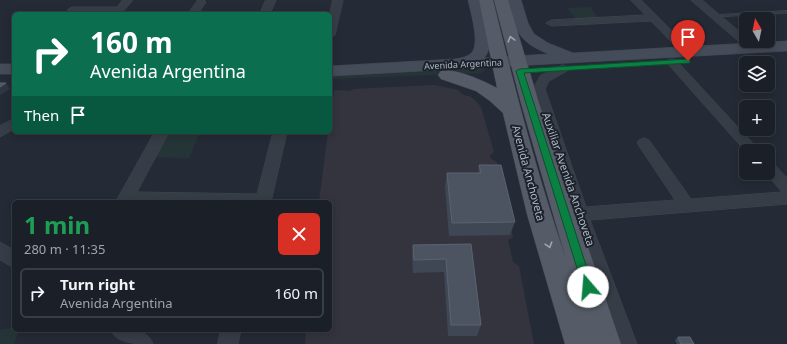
<!DOCTYPE html>
<html lang="en">
<head>
<meta charset="utf-8">
<style>
	body { margin:0; font-family:"Noto Sans",sans-serif; background:#242830; color:#f1f3f6; height:100vh; display:flex; flex-direction:column; font-size:15px; white-space:nowrap }
	* { box-sizing:border-box; margin:0 }
	p { font-size:13px; color:#a0a3a8 }
	.icon { flex:none; width:22px; height:22px; fill:none; stroke:currentColor; stroke-width:2; stroke-linecap:round; stroke-linejoin:round }
	.map { position:relative; flex:1; overflow:hidden }
	.panel { position:absolute; left:12px; top:200px; width:320px; height:132px; display:flex; flex-direction:column; background:#1b2028; border-radius:6px; box-shadow:0 2px 10px #0003,0 0 0 1px #393e45 }
	.panel>* { flex:none }
	.top-card { position:absolute; left:12px; top:12px; width:320px; height:122px; border-radius:6px; box-shadow:0 2px 10px #0003,0 0 0 1px #393e45; background:#0b6e4f; color:#fff; overflow:hidden }
	.needle { width:26px; rotate:351deg }
	.buttons { position:absolute; left:739px; top:12px; display:grid; gap:8px }
	.buttons a { display:grid; place-items:center; width:36px; height:36px; border-radius:6px; background:#1b2028; box-shadow:0 2px 10px #0003,0 0 0 1px #393e45; font-size:20px }
	.pin { position:absolute; display:grid; place-items:center; width:34px; height:34px; color:#fff; margin:-41px -17px; border-radius:50% 50% 50% 0; rotate:-45deg; box-shadow:0 0 4px #0007 }
	.pin .icon { rotate:45deg }
	.me { position:absolute; width:44px; margin:-22px; rotate:342deg; stroke-linejoin:round; filter:drop-shadow(0 0 3px #0008) }
	.turn { display:flex; align-items:center; gap:14px; height:84px; padding:0 12px; font-size:18px }
	.turn .icon { width:52px; height:52px; stroke-width:2.5 }
	.turn b { display:block; font-size:28px; line-height:34px }
	.then { display:flex; align-items:center; height:38px; padding:0 12px; background:#0003; gap:8px; font-size:15px }
	.round { display:grid; place-items:center; flex:none; width:42px; height:42px; border-radius:6px; background:#242830 }
	.headline { display:flex; align-items:center; justify-content:space-between; height:68px; padding:0 12px }
	h1 { font-size:24px; font-weight:700; line-height:30px; color:#1e9e55 }
	ul { padding:0; list-style:none }
	li { display:flex; align-items:center; gap:12px; height:50px; margin:0 8px 6px; padding:0 4px; border:2px solid #393e45; border-radius:6px }
	li div { flex:1 }
	li b { display:block; font-size:15px }
	li em { font-style:normal }
	.map>svg:first-child { display:block }
</style>
</head>
<body>
<div class="map">
<svg width="787" height="344" viewBox="0 0 787 344">
	<rect width="100%" height="100%" fill="#242b36"/>
	<path fill="#34343f" d="M434,85L459,90V92L466,96H470L476,101L481,107L494,152L490,155L491,159L497,162L513,237L508,240L513,262L519,266L534,344H305L306,330H330V202H319L328,132H330V117L334,90L350,91L353,89Z"/>
	<g fill="#253537">
		<path d="M590,7L602,22L579,23L567,8Z"/>
		<path d="M484,67L486,70L481,73L330,79V73Z"/>
		<path d="M165,132H200L189,158L152,157Z"/>
		<path d="M14,327V330H19L14,344H0V330Z"/>
	</g>
	<g fill="none" stroke-linecap="round" stroke-linejoin="round">
		<defs>
			<path id="lane" d="M787,11V13L715,17L713,16L715,15Z"/>
			<g id="street">
				<path d="M123,0H133L121,14L72,13L67,10L72,7H117Z"/>
				<path d="M198,0H204L206,2L198,14H188Z"/>
				<path d="M266,0H276L270,14H260Z"/>
				<path d="M333,0H343L335,35L330,38V14Z"/>
				<path d="M631,0H641L692,51L690,53H682L651,21L551,26L546,23L551,20L645,15Z"/>
				<path d="M691,0H702L746,37V41C752,41 755,43 759,48L757,50H749Z"/>
				<path d="M672,59L676,60L760,151H746V152L668,64L666,62L668,60Z"/>
				<path d="M563,65L567,67L569,69L567,71L549,81L545,89L586,207L675,200L637,143L639,140L644,138L649,140L691,199L782,192L765,173H768V162L773,163L787,178V204L590,220L637,344H617L572,214L533,89L540,76Z"/>
				<path d="M14,119V129L0,137V126Z"/>
				<path d="M155,132H169L137,192L257,194L273,132H287L271,202H116Z"/>
				<path d="M0,242L14,250V268L0,260Z"/>
				<path d="M110,330C126,330 146,326 153,344C137,344 117,344 110,330Z"/>
				<path d="M221,330H241L238,344H218Z"/>
			</g>
			<g id="secondary">
				<path d="M468,0H482C485,16 497,44 484,58L549,54C519,43 514,29 507,0H521L528,23L534,34L548,43L573,53L787,41V51L330,76V66L455,59C461,58 469,57 473,51C479,40 471,13 468,0Z"/>
				<rect x="0" y="64" width="14" height="10"/>
			</g>
			<path id="primary" d="M479,0H493C514,87 537,174 566,259L521,103L494,0H508L539,103L621,344H565L527,214L503,113L490,101L476,91L441,79L438,75L441,71C455,68 484,81 497,88Z"/>
		</defs>
		<use href="#lane" stroke="#404650" stroke-width="1"/>
		<use href="#street" stroke="#404650" stroke-width="1"/>
		<use href="#secondary" stroke="#404650" stroke-width="1"/>
		<use href="#primary" stroke="#404650" stroke-width="1"/>
		<use href="#lane" fill="#373d47" fill-rule="evenodd"/>
		<use href="#street" fill="#373d47" fill-rule="evenodd"/>
		<use href="#secondary" fill="#454c59" fill-rule="evenodd"/>
		<use href="#primary" fill="#555c67" fill-rule="evenodd"/>
	</g>
	<g fill="#3f4754">
		<path d="M479,165L515,222L510,235L449,236L445,187L447,173H478Z"/>
		<path d="M471,244L481,325L477,336H448L444,272L413,273L412,257L413,245Z"/>
		<path d="M678,337L694,344H677L675,340Z"/>
	</g>
	<path fill="#2f3743" d="M6,83L10,89L0,95V87Z"/>
	<g fill="#4b5460" stroke="#5b6370">
		<path d="M0,83H6L0,87Z"/>
		<path d="M479,165H501L515,222L452,223L447,173H481Z"/>
		<path d="M471,244L481,325H451L446,259L414,260L413,245Z"/>
		<path d="M678,337H690L694,344H681Z"/>
	</g>
	<defs><path id="oneway-chevron" d="M-2-3.5L2.5 0L-2 3.5" fill="none" stroke-width="1.6" stroke-linecap="round" stroke-linejoin="round"/></defs>
	<g stroke="#9fa6b1">
		<use href="#oneway-chevron" transform="translate(511 39) rotate(-105)"/>
		<use href="#oneway-chevron" transform="translate(549 245) rotate(73)"/>
	</g>
	<path fill="#0b8043" stroke="#07532c" d="M688,59L690,60V63L524,73L593,287L592,291L588,292L584,291L516,71L520,69Z"/>
	<g text-anchor="middle" dominant-baseline="central" stroke-width="4" stroke-linejoin="round" paint-order="stroke">
		<g font-size="9" fill="#b2b8c3" stroke="#1c222b">
			<text transform="translate(463 64) rotate(-3)">Avenida Argentina</text>
		</g>
		<g font-size="11" fill="#b2b8c3" stroke="#1c222b">
			<text transform="translate(529 173) rotate(75)">Avenida Anchoveta</text>
			<text transform="translate(569 179) rotate(71)">Auxiliar Avenida Anchoveta</text>
		</g>
	</g>
</svg>
<div class="buttons">
<a><svg class="needle" viewBox="-14 -14 28 28"><path d="M0-13l5 13h-10z" fill="#e53935"/><path d="M0 13l5-13h-10z" fill="#a0a3a8"/></svg></a>
<a><svg class="icon" aria-label="layers" viewBox="0 0 24 24"><path d="M12 4l9 5-9 5-9-5zM3 14l9 5 9-5"/></svg></a>
<a>+</a>
<a>−</a>
</div>
<div class="pin" style="left:688px;top:61px;background:#d93025"><svg class="icon" aria-label="arrive" viewBox="0 0 24 24"><path d="M6 21V4h12l-3 4 3 4H6"/></svg></div>
<svg class="me" style="left:588px;top:287px" viewBox="-20 -20 40 40"><circle r="19" fill="#fff"/><path d="M0-13L10 11 0 6-10 11z" fill="#0b8043"/></svg>
<div class="top-card">
<div class="turn"><svg class="icon" aria-label="right" viewBox="0 0 24 24"><path d="M7 20v-9h11M14 6l5 5-5 5"/></svg><div><b>160 m</b>Avenida Argentina</div></div>
<div class="then">Then<svg class="icon" aria-label="arrive" viewBox="0 0 24 24"><path d="M6 21V4h12l-3 4 3 4H6"/></svg></div>
</div>
<section class="panel">
<div class="headline"><div><h1>1 min</h1><p>280 m · 11:35</p></div><a class="round" style="background:#d93025;color:#fff"><svg class="icon" aria-label="close" viewBox="0 0 24 24"><path d="M6 6l12 12M18 6L6 18"/></svg></a></div>
<ul>
<li><svg class="icon" aria-label="right" viewBox="0 0 24 24"><path d="M7 20v-9h11M14 6l5 5-5 5"/></svg><div><b>Turn right</b><p>Avenida Argentina</p></div><em>160 m</em></li>
</ul>
</section>
</div>
</body>
</html>
